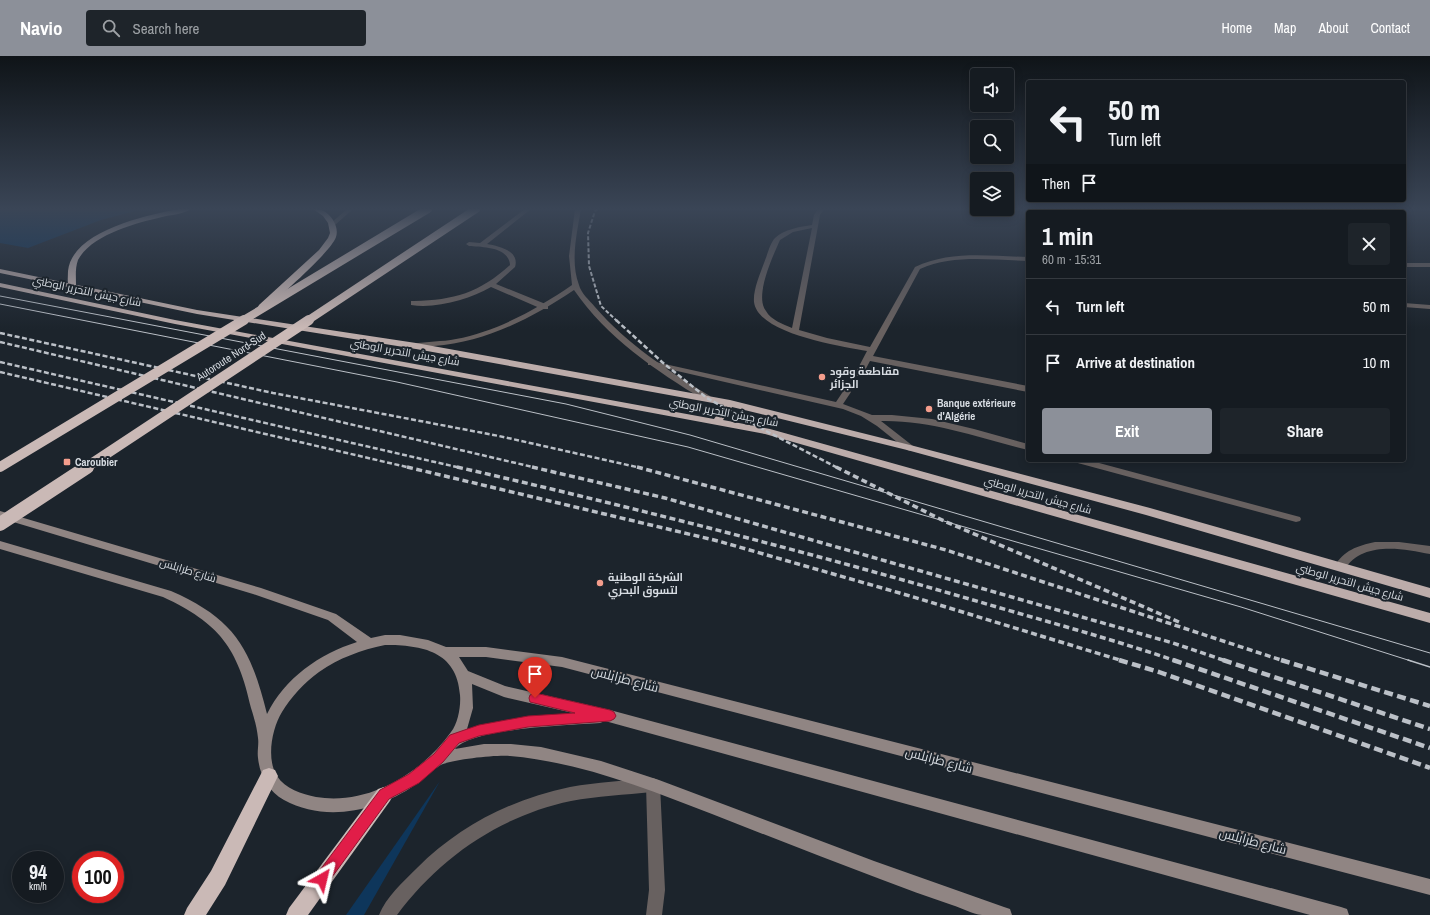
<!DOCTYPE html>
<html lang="en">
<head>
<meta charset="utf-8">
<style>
	body { margin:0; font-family:"Archivo Narrow",Cairo,sans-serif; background:#1e242a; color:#f1f3f6; height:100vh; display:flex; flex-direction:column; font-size:15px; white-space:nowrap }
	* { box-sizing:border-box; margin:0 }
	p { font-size:13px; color:#9da1a5 }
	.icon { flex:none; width:22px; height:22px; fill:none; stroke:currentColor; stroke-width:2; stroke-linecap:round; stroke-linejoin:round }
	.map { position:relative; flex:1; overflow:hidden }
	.panel { position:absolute; left:1026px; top:154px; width:380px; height:252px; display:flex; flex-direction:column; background:#151b21; border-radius:4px; box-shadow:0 2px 10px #0003,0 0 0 1px #34393f }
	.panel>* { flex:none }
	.guide { position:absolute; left:1026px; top:24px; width:380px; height:122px; border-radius:4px; box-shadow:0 2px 10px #0003,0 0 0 1px #34393f; background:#151b21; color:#f1f3f6; overflow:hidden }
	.fabs { position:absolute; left:970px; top:12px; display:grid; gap:8px }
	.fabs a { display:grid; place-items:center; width:44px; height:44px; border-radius:4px; background:#151b21; box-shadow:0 2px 10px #0003,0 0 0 1px #34393f; font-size:20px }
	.speed { position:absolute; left:12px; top:795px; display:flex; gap:8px; font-size:20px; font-weight:700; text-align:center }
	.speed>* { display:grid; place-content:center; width:52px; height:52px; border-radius:50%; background:#151b21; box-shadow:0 2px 10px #0003,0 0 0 1px #34393f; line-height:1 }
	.speed small { font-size:10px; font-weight:400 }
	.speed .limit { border:6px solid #d22; background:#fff; color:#111 }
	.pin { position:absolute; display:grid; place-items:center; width:34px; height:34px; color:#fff; margin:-41px -17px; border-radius:50% 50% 50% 0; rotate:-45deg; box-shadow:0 0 4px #0007 }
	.pin .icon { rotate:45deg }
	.me { position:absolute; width:44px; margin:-22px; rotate:37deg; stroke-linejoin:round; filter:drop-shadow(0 0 3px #0008) }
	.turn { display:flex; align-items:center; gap:14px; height:84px; padding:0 16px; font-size:18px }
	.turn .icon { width:52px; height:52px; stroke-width:2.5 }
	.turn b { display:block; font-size:28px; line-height:34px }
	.then { display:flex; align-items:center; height:38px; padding:0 16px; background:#0003; gap:8px; font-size:15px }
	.round { display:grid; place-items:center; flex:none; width:42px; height:42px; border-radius:4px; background:#1e242a }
	.head { display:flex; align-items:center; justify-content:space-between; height:68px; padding:0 16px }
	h1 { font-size:24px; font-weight:700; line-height:30px }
	.primary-button { display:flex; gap:8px; margin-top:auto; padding:8px 16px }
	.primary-button a { flex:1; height:46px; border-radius:4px; background:#8c9099; color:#fff; font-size:16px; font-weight:700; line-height:46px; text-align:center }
	.primary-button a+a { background:#1e242a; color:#f1f3f6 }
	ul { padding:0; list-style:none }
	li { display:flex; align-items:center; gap:12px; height:56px; padding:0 16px; border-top:1px solid #34393f }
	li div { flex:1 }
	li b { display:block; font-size:15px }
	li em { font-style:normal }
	header { display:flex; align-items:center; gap:24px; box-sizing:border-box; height:56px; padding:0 20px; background:#8c9099; color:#fff }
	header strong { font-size:19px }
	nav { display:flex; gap:22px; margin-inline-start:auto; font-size:14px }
	.search { width:280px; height:36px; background:#1e242a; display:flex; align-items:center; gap:10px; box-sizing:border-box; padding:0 14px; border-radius:4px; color:#9da1a5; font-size:15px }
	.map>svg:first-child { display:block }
</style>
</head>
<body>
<header>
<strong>Navio</strong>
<div class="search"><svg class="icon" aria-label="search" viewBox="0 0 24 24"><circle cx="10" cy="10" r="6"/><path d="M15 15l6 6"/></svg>Search here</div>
<nav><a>Home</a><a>Map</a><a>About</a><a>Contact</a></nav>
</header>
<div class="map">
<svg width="1430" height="859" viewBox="0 0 1430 859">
	<rect width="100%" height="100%" fill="#1c242c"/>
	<g fill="#0e365b">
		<path d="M0,153H143L101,164L28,192L0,187Z"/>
		<path d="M440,725L364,859H346Z"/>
	</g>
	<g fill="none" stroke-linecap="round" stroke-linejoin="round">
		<g fill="#686160" fill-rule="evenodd">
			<path d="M525,153H531L487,188C499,190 520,195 515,211L496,228L548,249V253H542L491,231C470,243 437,253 411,249V245H414C454,244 479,237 510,209C509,191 483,191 469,190L466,188L469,186L480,187Z"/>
			<path d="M818,153H824L820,159L799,274L827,282L870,291L915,211C950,194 990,200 1028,201V205C992,204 953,198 920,213L873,300L1028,330V336L870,305L862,320H856L855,318L867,295C841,290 758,278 754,246C753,234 760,218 764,207C767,200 770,187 775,182C784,173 800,171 812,169L814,159ZM812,172L792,272C783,268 771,264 766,255C754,240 773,200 780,184L793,176Z"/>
			<rect x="1404" y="207" width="26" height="4"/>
			<path d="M1404,247L1430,249V253L1404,251Z"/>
			<path d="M648,305H651L836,346L844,334L847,333L851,336L843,348L872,359H892L932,363L974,373L1028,388V394C979,382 932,364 881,365L913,390L915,392L910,395L907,394L877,370L861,360L843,353L651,309H648Z"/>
			<path d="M1072,404H1088L1300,461L1301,463L1300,465L1296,466L1074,406Z"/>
			<path d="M1375,486H1399L1430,490V498C1401,492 1362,485 1344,514H1336L1334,511C1344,494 1357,490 1375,486Z"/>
			<path d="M653,722L658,724L660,729L665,834L662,859H646L649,834L646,729L648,724Z"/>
		</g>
		<g fill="#686160" fill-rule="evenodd">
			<path d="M347,153H353L335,169H331V167Z"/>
			<path d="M652,722L657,724L659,729L657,734L652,736C625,739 597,740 571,745C500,760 440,801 397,859H379C386,841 403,826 417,812C459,770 512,743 570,731C597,726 625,725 652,722Z"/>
		</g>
		<path fill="#686160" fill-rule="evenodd" d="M575,153H581C577,177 570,205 579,229C581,237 589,244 595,251C627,288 668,315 710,340L711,342L710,344H704C655,314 607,282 574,234C532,262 486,286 434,290C428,291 420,293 413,292V288C427,285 442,286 456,283C498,275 537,253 572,229L569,200Z"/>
		<path fill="#908583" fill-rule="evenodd" d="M0,455L261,532L336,558L371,582L385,579H400L428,584L446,591H486L562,601L1430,823V839L562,611L486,601H459L468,615L505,630L610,654L1341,851L1347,853L1349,859H1310L605,665L600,667C571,669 472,672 455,693L484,688H511L541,691L601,705L659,724L874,805L1004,851L1010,853L1012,859C1002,859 992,859 982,859C972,858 962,852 952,849C928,841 904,832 880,823C824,802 768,780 712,758C647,733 580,706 510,700C494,699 459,703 443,708C437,710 422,724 415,729C377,755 326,767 284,744C268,735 260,720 258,702C257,695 259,688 258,682C257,672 254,661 251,652C238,592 219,567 163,541L0,493V485L171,535C235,563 251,593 267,658C285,622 319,598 357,586L328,564L253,538L0,462ZM385,589C422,589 457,595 460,639C461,650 458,667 451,676C422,717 368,750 316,741C302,738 285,733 277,720C266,703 272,672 282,656C291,641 304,627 319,616C339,602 361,594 385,589ZM472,628L504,641L573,657L508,664L467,673L473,652Z"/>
		<path fill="#bcacaa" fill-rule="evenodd" d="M0,213L197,254L416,287L730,344L914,390L1150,452L1430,532V542L1146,459L907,394L732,351L723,364L770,373L1430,557V567L765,378L175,268L0,231V227L175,264L714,363L724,349L416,293L197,258L0,217Z"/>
		<g fill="#cab9b6" fill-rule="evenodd">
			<path d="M179,153H191C184,158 170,159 162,161C136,167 91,179 78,204C75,212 76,221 76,229L75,231H69C67,226 68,220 68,215C72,175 147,159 179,153Z"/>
			<path d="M313,153C322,153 328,156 333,164C336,169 338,175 336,181C331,196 279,241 265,253H259L258,251L259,249L319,194L328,182L330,177L328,167L323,160Z"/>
			<path d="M269,712L275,714L278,720L225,829L206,859H184L187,852L211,815L263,714Z"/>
			<path d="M384,731L390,733L393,739L390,745L308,859H286L289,852L378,733Z"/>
		</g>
		<g stroke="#bbc0c7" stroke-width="1">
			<path d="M0,240L566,348L690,379L1430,597"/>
			<path d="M0,248L397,326L688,391L1241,551L1411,605"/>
		</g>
		<path stroke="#bbc0c7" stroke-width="1.5" d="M1408,604L1430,611"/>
		<path stroke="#bbc0c7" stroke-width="2" stroke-dasharray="4 2" stroke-linecap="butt" d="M598,153L595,155L588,177L589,210L601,250L617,265"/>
		<g stroke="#bbc0c7" stroke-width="2.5" stroke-dasharray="5 2.5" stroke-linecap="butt">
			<path d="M616,264L662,306L707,342L766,375L838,412"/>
			<path d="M0,277L273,337L499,380L641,412"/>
			<path d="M0,286L537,412"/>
			<path d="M0,306L461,412"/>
			<path d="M0,316L411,412"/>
		</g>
		<g stroke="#bbc0c7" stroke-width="3.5" stroke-dasharray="6 3.5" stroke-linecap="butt">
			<path d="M407,411L718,485L910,540L1123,605"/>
			<path d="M457,411C636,452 813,497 990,549C1052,567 1115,584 1176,605"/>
			<path d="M532,411L665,442L1173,587L1226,605"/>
			<path d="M637,411L946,494L1284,605"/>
			<path d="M836,411L944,465L1179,566"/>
		</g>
		<g stroke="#bbc0c7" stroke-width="4.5" stroke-dasharray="9 4.5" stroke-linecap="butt">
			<path d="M1119,604L1159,616L1430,712"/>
			<path d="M1173,604L1430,692"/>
			<path d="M1223,604L1430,673"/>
			<path d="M1281,604L1430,650"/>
		</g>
		<g stroke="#cab9b6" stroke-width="8">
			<path d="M242,265L428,153"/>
			<path d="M307,265L476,153"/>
		</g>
		<g stroke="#cab9b6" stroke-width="10">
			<path d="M0,411L244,264"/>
			<path d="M85,412L309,264"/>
		</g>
		<path stroke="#cab9b6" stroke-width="14" d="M0,468L87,411"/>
	</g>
	<linearGradient id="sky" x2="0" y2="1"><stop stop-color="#0f1418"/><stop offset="0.56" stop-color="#3a4556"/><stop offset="1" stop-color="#3a4556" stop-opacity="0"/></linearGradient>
	<rect width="1430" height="273" fill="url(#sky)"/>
	<path fill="#e11d48" stroke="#92132f" d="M535,637L610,654L614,656L616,660L614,663L610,665L528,671L479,680L459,687L443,706L419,727L389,743L327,828L322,830L317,828L315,823L317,818L380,734L409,718L434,698L450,679L479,669L528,660L575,657L530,646L529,642L530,639Z"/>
	<g fill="#f49d8c" stroke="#1c242c" stroke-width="1.5">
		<circle cx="822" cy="321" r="4"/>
		<circle cx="929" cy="353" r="4"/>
		<rect x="63" y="402" width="8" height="8" rx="2"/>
		<circle cx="600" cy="527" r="4"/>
	</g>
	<g text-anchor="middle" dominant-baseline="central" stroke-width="4" stroke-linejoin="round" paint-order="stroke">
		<g font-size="11" fill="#d7dce2" stroke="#1c242c">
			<text transform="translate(87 235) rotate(12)">شارع جيش التحرير الوطني</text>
			<text transform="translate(405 296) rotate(10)">شارع جيش التحرير الوطني</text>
			<text transform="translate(231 300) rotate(-33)">Autoroute Nord-Sud</text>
			<text transform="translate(724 356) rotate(11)">شارع جيش التحرير الوطني</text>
			<text transform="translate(1038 439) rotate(16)">شارع جيش التحرير الوطني</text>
			<text transform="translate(188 514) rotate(17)">شارع طرابلس</text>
			<text transform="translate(1350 526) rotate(16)">شارع جيش التحرير الوطني</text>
		</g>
		<g font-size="11" font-weight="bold" fill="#d7dce2" stroke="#1c242c" text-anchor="start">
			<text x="830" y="315">مقاطعة وقود<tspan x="830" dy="13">الجزائر</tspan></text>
			<text x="937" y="347">Banque extérieure<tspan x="937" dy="13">d'Algérie</tspan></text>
			<text x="75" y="406">Caroubier</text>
			<text x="608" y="521">الشركة الوطنية<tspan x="608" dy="13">لتسوق البحري</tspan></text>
		</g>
		<g font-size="13" fill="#d7dce2" stroke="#1c242c">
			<text transform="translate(625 623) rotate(15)">شارع طرابلس</text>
			<text transform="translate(939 704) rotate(15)">شارع طرابلس</text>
			<text transform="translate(1253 785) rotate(15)">شارع طرابلس</text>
		</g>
	</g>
</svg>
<div class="fabs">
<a><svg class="icon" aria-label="sound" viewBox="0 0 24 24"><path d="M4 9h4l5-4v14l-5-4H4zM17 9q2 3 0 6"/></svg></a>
<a><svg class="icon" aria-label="search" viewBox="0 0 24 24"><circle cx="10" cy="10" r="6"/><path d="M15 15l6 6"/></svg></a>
<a><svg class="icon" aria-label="layers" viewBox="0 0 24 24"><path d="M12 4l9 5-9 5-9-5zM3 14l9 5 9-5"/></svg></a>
</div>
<div class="speed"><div>94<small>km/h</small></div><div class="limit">100</div></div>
<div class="pin" style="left:535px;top:642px;background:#d93025"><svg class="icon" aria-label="arrive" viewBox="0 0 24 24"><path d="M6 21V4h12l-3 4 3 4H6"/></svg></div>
<svg class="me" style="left:322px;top:823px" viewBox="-20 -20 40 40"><path d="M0-17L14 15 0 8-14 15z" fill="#e11d48" stroke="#fff" stroke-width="4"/></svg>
<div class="guide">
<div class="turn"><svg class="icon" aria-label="left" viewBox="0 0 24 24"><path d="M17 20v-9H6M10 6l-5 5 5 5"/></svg><div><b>50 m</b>Turn left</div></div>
<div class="then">Then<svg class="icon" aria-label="arrive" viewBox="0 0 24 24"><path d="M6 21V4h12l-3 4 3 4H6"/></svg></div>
</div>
<section class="panel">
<div class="head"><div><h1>1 min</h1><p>60 m · 15:31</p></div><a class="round"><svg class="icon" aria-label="close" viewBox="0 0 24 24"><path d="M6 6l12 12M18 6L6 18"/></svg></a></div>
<ul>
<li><svg class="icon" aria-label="left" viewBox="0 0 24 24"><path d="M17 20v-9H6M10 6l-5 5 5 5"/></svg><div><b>Turn left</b></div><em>50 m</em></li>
<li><svg class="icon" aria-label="arrive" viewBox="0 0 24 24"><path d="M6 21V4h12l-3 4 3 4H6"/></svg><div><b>Arrive at destination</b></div><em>10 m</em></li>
</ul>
<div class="primary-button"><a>Exit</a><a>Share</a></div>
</section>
</div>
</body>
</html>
